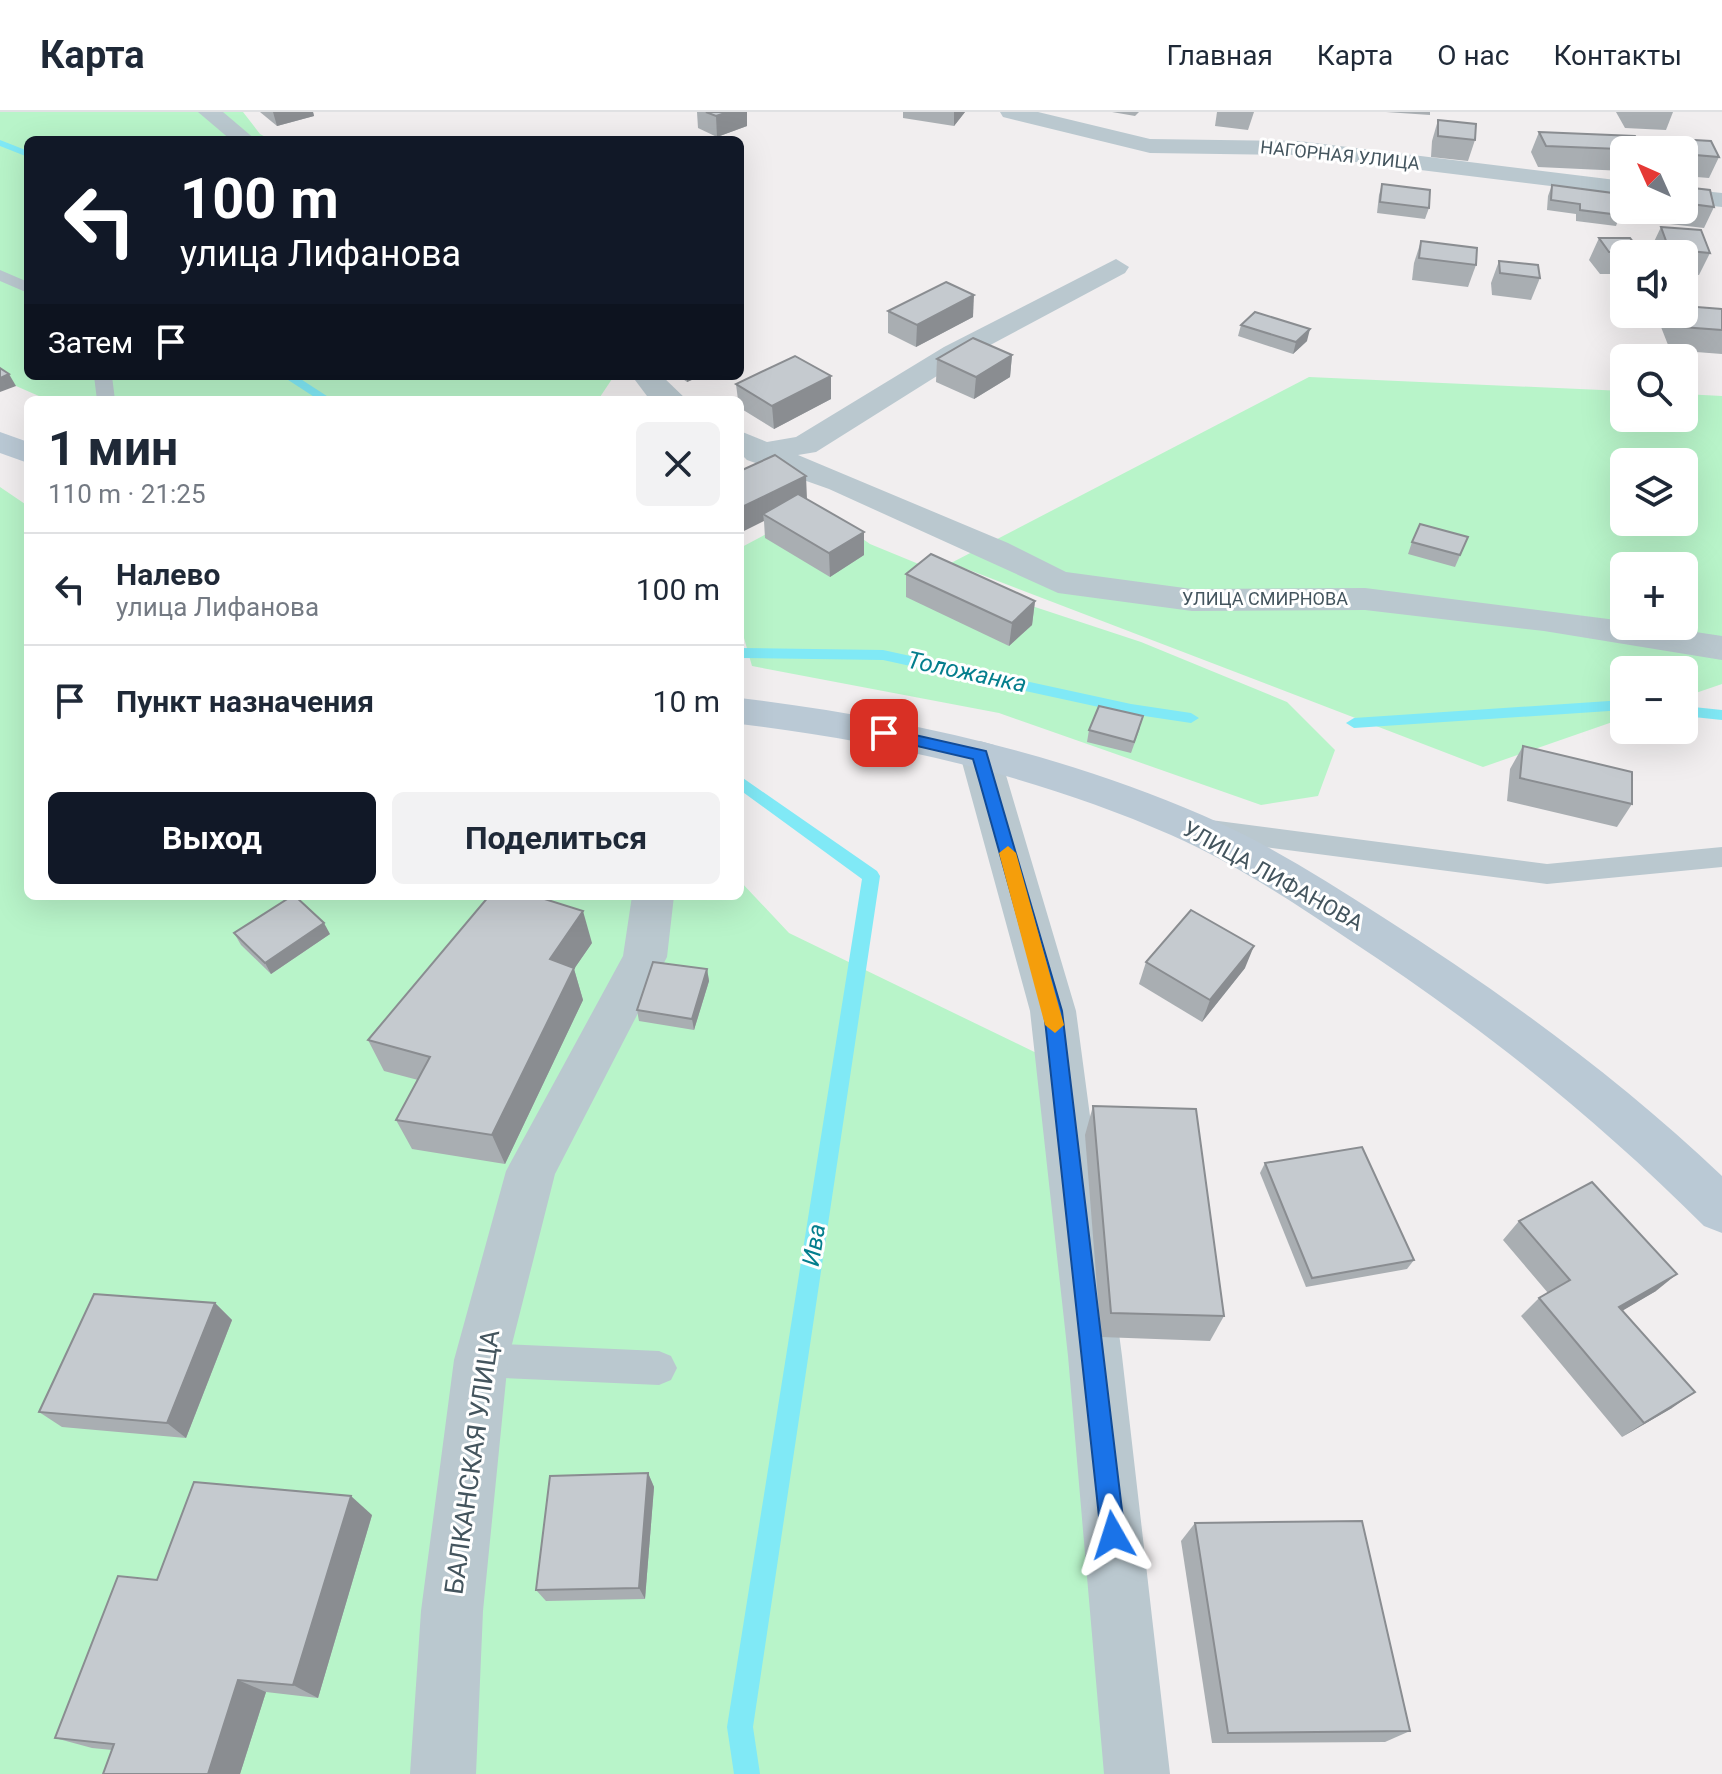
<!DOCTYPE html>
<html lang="ru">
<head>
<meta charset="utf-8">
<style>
	body { margin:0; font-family:Roboto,sans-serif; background:#f2f2f3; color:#1f2937; height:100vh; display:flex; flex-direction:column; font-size:30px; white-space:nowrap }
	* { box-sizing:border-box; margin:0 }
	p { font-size:26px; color:#747a83 }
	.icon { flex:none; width:44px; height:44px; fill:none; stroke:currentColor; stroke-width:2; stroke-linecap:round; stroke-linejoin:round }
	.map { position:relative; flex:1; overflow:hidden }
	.panel { position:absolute; left:24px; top:284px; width:720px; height:504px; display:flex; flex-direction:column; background:#fff; border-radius:12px; box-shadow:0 8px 32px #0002 }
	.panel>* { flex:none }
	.banner { position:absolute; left:24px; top:24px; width:720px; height:244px; border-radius:12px; box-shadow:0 8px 32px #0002; background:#111827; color:#fff; overflow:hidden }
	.needle { width:52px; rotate:315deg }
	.tools { position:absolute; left:1610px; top:24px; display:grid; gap:16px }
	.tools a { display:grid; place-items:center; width:88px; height:88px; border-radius:12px; background:#fff; box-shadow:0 8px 32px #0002; font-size:40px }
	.pin { position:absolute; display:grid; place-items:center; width:68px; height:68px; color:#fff; margin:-34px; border-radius:16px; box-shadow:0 4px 12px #0006 }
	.me { position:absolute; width:88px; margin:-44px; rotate:354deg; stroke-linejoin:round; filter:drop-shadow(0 0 6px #0008) }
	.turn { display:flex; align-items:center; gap:28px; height:168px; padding:0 24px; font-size:36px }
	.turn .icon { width:104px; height:104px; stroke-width:2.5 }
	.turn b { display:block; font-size:56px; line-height:68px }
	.then { display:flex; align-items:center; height:76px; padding:0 24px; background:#0003; gap:16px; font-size:30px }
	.round { display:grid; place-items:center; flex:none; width:84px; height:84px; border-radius:12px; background:#f2f2f3 }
	.summary { display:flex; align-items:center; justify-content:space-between; height:136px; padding:0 24px }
	h1 { font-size:48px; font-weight:700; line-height:60px }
	.action { display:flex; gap:16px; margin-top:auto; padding:16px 24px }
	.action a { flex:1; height:92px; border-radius:12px; background:#111827; color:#fff; font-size:32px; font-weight:700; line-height:92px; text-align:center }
	.action a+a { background:#f2f2f3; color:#1f2937 }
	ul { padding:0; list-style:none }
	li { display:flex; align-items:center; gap:24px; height:112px; padding:0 24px; border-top:2px solid #e0e1e3 }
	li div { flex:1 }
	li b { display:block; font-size:30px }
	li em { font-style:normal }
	header { display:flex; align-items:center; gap:48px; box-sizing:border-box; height:112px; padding:0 40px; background:#fff; border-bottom:2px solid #e0e1e3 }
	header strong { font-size:38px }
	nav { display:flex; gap:44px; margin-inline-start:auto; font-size:28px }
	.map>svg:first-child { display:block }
</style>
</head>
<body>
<header>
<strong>Карта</strong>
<nav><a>Главная</a><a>Карта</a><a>О нас</a><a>Контакты</a></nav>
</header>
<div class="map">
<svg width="1722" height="1662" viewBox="0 0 1722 1662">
	<rect width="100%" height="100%" fill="#f1eeef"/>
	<g fill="#b8f4c9" fill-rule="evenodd">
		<path d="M0,0H243L260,22L271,28H28V264H614L598,288H48L0,267Z"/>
		<path d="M1309,265L1624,279V306H1684V282L1722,284V572L1684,585V558H1624V606L1483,655L951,451ZM1624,350H1684V410H1624ZM1624,454H1684V514H1624Z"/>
		<path d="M0,375L28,394V784H740V769L789,821L1057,951L1120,1662H0Z"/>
		<path d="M817,395L870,432L977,476L1141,530L1287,590L1335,638L1318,684L1261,693L999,601L752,554L740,512V436Z"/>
	</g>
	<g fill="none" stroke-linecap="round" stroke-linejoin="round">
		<g fill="#80e9f6" fill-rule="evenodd">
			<path d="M0,28L28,39V45L0,34Z"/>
			<path d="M282,264H296L333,288H319Z"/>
			<path d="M740,536L883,538L1131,592L1191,601L1199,606L1191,611L1131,602L883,548L740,546Z"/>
			<path d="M1624,588V598L1354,616L1346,611L1354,606Z"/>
			<path d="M1684,594L1722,598V608L1684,604Z"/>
			<path d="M740,664L877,759L880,764L753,1615L760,1662H734L727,1615L862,767L740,678Z"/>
		</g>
		<g fill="#bac8cf" fill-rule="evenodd">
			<path d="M0,158L28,170V181L0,169Z"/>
			<path d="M94,264H112L115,288H97Z"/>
			<path d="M1203,707L1547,752L1722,735V755L1547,772L1203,727L1194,724L1190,717L1194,710Z"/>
			<path d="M481,1231L659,1239L671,1244L677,1256L671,1268L659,1273L481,1265L469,1260L464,1248L469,1236Z"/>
		</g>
		<g fill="#bac8cf" fill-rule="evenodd">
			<path d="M198,0H223L256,28H231Z"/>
			<path d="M1000,0H1038L1150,27L1299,29L1624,69V83L1299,43L1150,41L1003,5Z"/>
			<path d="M1684,77L1722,81V95L1684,91Z"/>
			<path d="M1116,147L1129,155L1125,161L964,247L816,340L798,343L1008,431L1066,460L1192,477L1365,476L1624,509V514H1656L1722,524V548L1544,519L1365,498L1192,499L1058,481L829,377L747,348L740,341V319L767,330L796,325L944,235Z"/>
			<path d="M632,264H662L687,288H650Z"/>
			<path d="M980,629L994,633L1000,643L1076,899L1122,1244L1170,1662H1104L1068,1244L1030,899L960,643L966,633Z"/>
			<path d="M632,784H674L667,845L555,1062L508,1248L483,1499L476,1662H410L421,1499L454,1248L506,1059L623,844Z"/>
		</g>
		<g fill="#bac9d5" fill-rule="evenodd">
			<path d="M0,320L28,330V351L0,341Z"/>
			<path d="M740,586C896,605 1057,640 1202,703C1265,730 1323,767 1381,804C1502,881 1618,965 1722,1064V1121L1704,1114C1595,1005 1477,911 1348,827C1291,789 1234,751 1171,723C1035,663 887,630 740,612Z"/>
		</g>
	</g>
	<g fill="#a9aeb2">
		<path d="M260,0H313L314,4L277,14Z"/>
		<path d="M697,0H747V14L717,25L698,16Z"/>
		<path d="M903,0H965L954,14L903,6Z"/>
		<path d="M1112,0H1139L1135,4Z"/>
		<path d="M1217,0H1254L1248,18L1215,14Z"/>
		<path d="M1386,0H1430V3Z"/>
		<path d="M1616,0H1673L1666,18L1625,16Z"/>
		<path d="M1438,8L1475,28L1468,49L1431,45L1432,29Z"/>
		<path d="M1539,20L1624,38V59L1538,55L1531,40Z"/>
		<path d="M1660,26L1719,45L1709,66L1684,64V38H1654Z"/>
		<path d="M1382,72L1429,96L1425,107L1377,101L1379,83Z"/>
		<path d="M1552,73L1620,103L1616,114L1576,109V102L1547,98L1548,84Z"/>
		<path d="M1684,75L1714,95L1704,116L1653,110L1651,98H1684Z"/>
		<path d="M1661,115L1710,141L1699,163L1684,162V142H1653L1651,136Z"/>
		<path d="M1599,126L1641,140L1640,142H1624V162H1600L1589,148Z"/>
		<path d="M1421,129L1476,153L1468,175L1412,168L1414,151Z"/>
		<path d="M1499,149L1540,166L1531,188L1492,183L1491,171Z"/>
		<path d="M1722,197V242L1670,238L1661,215L1668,202H1684Z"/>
		<path d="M888,199L973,205L916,235L888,221Z"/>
		<path d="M1241,213L1307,229L1293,242L1238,224Z"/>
		<path d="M1012,243L1010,265L974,287L936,270L937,247Z"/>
		<path d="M679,264H701L687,270Z"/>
		<path d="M831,264V287L774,317L740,296V288H738L736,272Z"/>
		<path d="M740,359L807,387L864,420V443L830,465L765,426L764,409Z"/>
		<path d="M1468,425L1455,455L1408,442L1412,430Z"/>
		<path d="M906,462L1035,489L1032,513L1009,534L906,485Z"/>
		<path d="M1140,616L1131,641L1087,630L1089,618Z"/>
		<path d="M1523,634L1632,692L1617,715L1507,689L1510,657Z"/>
		<path d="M234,821L330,822L271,862L241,833Z"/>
		<path d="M592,831L574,857L583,888L505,1052L412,1037L396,1008L418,968L384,959L368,928Z"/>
		<path d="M1146,850L1245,856L1202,910L1139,872Z"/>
		<path d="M707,857L709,869L694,918L639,909L637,898Z"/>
		<path d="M1093,994L1224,1204L1210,1229L1101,1225L1085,1023Z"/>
		<path d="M1265,1051L1414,1148L1407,1157L1306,1175L1260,1061Z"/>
		<path d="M1519,1109L1656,1179L1623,1198L1672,1296L1622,1325L1521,1204L1539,1186L1548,1181L1503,1128Z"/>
		<path d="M215,1191L232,1208L186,1326L62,1315L39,1300Z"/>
		<path d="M648,1361L654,1375L645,1487L546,1489L536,1478Z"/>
		<path d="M372,1403L318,1586L266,1580L240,1662H103L112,1638L92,1636L55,1626L157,1468Z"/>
		<path d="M1195,1411L1410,1619L1385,1630L1212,1631L1181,1429Z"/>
	</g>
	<g fill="#8a8d91">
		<path d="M273,0H313L314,4L277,14Z"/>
		<path d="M728,0H747V14L717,25L716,4Z"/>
		<path d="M954,0H965L954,14Z"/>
		<path d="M974,183L973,205L916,235L917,213Z"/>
		<path d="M1310,217L1307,229L1293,242L1296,230Z"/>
		<path d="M1012,243L1010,265L974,287L976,265Z"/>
		<path d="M9,262L16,274L0,280V266Z"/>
		<path d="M687,264H701L687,270Z"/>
		<path d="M831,264V287L774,317L772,294Z"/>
		<path d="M806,364L807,387L763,402L764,409L740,421V396Z"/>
		<path d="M864,420V443L830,465L829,441Z"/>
		<path d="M1035,489L1032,513L1009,534L1012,511Z"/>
		<path d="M583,799L592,831L574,857L583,888L505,1052L492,1023L550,847Z"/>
		<path d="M324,811L330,822L271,862L265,851Z"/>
		<path d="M1254,834L1245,856L1202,910L1210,888Z"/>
		<path d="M707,857L709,869L694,918L692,907Z"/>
		<path d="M1677,1162L1656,1179L1600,1212L1619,1195Z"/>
		<path d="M215,1191L232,1208L186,1326L167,1311Z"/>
		<path d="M1695,1280L1672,1296L1622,1325L1644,1311Z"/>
		<path d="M648,1361L654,1375L645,1487L639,1476Z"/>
		<path d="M351,1384L372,1403L318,1586L293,1573Z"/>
		<path d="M238,1568L266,1580L240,1662H208Z"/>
	</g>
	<g fill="#c5cacf" stroke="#8a8d91" stroke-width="2">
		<path d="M706,0H728L716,4Z"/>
		<path d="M1438,8L1476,12L1475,28L1438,24Z"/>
		<path d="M1539,20L1635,24L1644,38L1546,34Z"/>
		<path d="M1660,26L1711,29L1719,45L1684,42V38H1665Z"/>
		<path d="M1382,72L1430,78L1429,96L1380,90Z"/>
		<path d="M1552,73L1620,82V103L1580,98V92L1551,88Z"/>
		<path d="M1684,75L1710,78L1714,95L1684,91Z"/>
		<path d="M1661,115L1701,118L1710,141L1669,137Z"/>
		<path d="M1599,126H1630L1641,140H1609Z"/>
		<path d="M1421,129L1477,136L1476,153L1419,146Z"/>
		<path d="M1499,149L1538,153L1540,166L1500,161Z"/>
		<path d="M946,170L974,183L917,213L888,199Z"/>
		<path d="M1684,194L1722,197V218L1682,215L1676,202H1684Z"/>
		<path d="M1255,200L1310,217L1296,230L1241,213Z"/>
		<path d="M973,226L1012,243L976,265L937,247Z"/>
		<path d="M795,244L831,264L772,294L736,272Z"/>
		<path d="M0,256L9,262L0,266Z"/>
		<path d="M775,343L806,364L740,396V359Z"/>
		<path d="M798,382L864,420L829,441L763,402Z"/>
		<path d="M1420,412L1468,425L1460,443L1412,430Z"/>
		<path d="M931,442L1035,489L1012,511L906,462Z"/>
		<path d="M1099,594L1143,604L1134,630L1089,618Z"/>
		<path d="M1523,634L1632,660V692L1520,666Z"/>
		<path d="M292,784H295L324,811L265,851L234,821Z"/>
		<path d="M489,784H535L583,799L550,847L574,856L492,1023L396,1008L430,945L368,928Z"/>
		<path d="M1191,798L1254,834L1210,888L1146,850Z"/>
		<path d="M653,850L707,857L692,907L637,898Z"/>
		<path d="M1093,994L1196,997L1224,1204L1111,1201Z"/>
		<path d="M1362,1035L1414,1148L1312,1166L1265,1051Z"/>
		<path d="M1592,1070L1677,1162L1619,1195L1695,1280L1644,1311L1539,1186L1570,1168L1519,1109Z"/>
		<path d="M94,1182L215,1191L167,1311L39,1300Z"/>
		<path d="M648,1361L639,1476L536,1478L550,1364Z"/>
		<path d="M194,1370L351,1384L293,1573L238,1568L208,1662H103L114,1632L55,1626L118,1464L157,1468Z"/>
		<path d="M1362,1409L1410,1619L1228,1621L1195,1411Z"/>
	</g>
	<path fill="#1a73e8" stroke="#114b97" stroke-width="2" d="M884,616L986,639L1062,899L1125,1423L1122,1432L1113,1435L1104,1432L1101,1423L1044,899L980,671L973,647L878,625L876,621Z"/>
	<path fill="#f59e0b" d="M1008,734L1016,741L1064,913L1055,921L1045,913L999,741Z"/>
	<g text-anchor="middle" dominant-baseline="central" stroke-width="6" stroke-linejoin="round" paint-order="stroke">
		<g font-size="18" fill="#44555e" stroke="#fff">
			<text transform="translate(1340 43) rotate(6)">НАГОРНАЯ УЛИЦА</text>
			<text x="1265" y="486">УЛИЦА СМИРНОВА</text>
		</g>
		<g font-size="22" fill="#44555e" stroke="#fff">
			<text transform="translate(1273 764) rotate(29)">УЛИЦА ЛИФАНОВА</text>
		</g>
		<g font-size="24" font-style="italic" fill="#047e8d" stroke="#fff">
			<text transform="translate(967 560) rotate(12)">Толожанка</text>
			<text transform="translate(814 1133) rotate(-81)">Ива</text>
		</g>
		<g font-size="26" fill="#44555e" stroke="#fff">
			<text transform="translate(472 1350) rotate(-82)">БАЛКАНСКАЯ УЛИЦА</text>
		</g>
	</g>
</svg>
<div class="tools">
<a><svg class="needle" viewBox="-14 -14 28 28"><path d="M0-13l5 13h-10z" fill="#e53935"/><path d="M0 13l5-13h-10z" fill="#747a83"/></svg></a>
<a><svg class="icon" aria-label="sound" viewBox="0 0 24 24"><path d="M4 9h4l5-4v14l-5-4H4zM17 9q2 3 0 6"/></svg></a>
<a><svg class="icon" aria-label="search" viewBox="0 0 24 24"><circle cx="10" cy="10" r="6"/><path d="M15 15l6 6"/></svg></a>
<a><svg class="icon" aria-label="layers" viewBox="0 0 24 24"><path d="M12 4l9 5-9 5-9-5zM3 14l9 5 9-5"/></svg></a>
<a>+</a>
<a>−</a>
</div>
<div class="pin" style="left:884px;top:621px;background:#d93025"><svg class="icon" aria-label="arrive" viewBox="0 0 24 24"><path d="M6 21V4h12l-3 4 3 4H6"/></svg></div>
<svg class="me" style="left:1113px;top:1423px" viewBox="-20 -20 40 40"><path d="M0-17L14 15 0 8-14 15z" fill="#1a73e8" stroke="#fff" stroke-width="4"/></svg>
<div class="banner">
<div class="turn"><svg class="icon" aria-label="left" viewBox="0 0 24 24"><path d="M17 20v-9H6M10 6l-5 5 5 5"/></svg><div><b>100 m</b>улица Лифанова</div></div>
<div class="then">Затем<svg class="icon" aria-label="arrive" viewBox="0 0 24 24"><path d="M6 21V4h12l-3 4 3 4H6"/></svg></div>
</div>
<section class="panel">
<div class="summary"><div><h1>1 мин</h1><p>110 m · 21:25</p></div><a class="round"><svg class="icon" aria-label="close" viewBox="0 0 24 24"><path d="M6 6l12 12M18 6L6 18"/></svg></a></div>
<ul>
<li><svg class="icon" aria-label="left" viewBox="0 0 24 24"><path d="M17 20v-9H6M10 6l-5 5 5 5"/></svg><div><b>Налево</b><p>улица Лифанова</p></div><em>100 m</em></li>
<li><svg class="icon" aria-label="arrive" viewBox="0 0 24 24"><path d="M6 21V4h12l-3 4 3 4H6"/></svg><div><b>Пункт назначения</b></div><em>10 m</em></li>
</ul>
<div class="action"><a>Выход</a><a>Поделиться</a></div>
</section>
</div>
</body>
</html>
